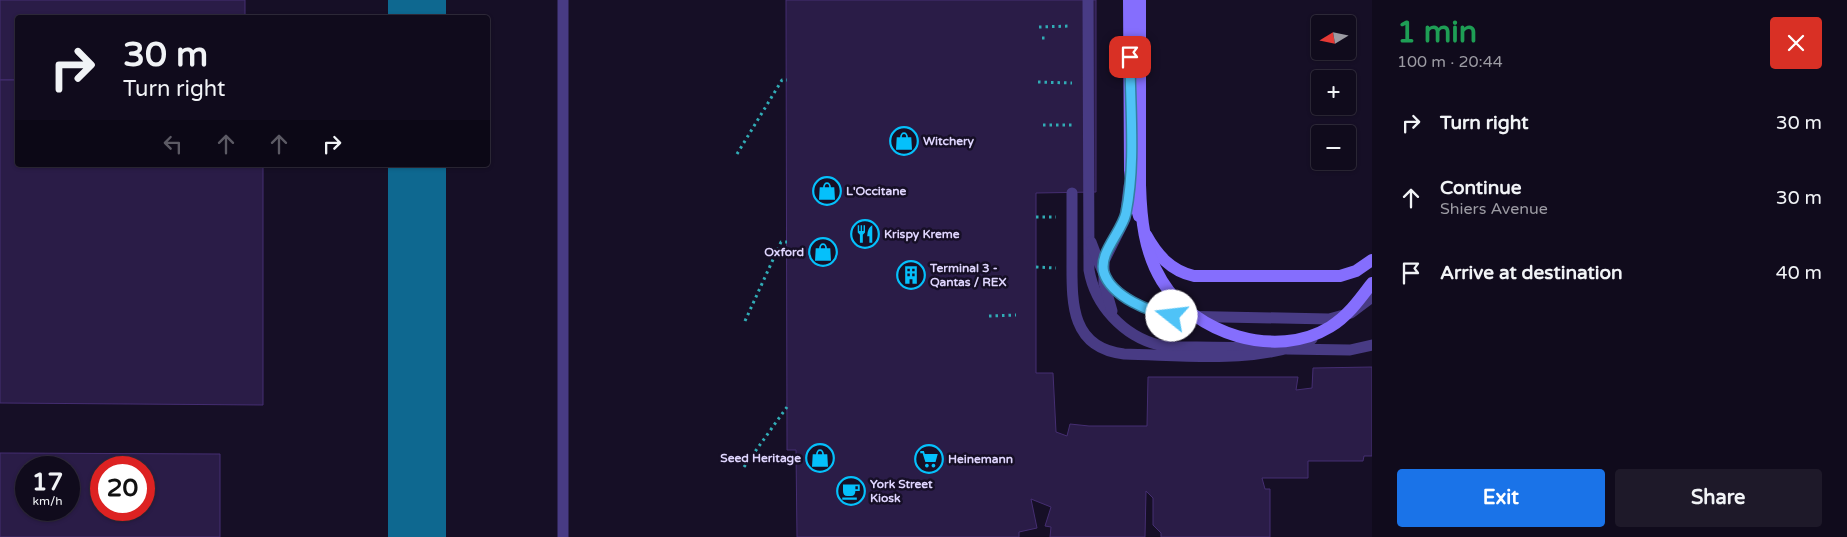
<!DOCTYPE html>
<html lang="en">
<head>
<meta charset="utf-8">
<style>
	body { margin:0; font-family:"Varela Round",sans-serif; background:#1e1929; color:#f1f3f6; height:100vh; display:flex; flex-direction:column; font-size:19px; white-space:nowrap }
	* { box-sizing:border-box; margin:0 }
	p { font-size:16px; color:#9c9ba3 }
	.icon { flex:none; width:28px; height:28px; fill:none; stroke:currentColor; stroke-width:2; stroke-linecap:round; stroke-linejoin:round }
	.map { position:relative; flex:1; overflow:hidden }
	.sheet { display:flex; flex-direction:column; background:#100b1c; width:475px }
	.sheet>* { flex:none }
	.top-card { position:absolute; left:15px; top:15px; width:475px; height:152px; border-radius:5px; box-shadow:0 1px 4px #0004,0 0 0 1px #302b3b; background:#100b1c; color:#f1f3f6; overflow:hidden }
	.needle { width:32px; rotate:260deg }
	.buttons { position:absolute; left:1311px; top:15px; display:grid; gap:10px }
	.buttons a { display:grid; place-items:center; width:45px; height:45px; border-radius:5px; background:#100b1c; box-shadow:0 1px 4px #0004,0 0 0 1px #302b3b; font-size:25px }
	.speed { position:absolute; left:15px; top:456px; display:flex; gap:10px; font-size:25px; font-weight:700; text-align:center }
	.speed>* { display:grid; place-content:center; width:65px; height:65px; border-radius:50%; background:#100b1c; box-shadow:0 1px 4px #0004,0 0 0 1px #302b3b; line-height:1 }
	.speed small { font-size:12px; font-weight:400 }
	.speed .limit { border:8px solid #d22; background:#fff; color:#111 }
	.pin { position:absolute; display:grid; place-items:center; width:42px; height:42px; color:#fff; margin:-21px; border-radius:10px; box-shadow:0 2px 8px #0006 }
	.me { position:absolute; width:55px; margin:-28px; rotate:286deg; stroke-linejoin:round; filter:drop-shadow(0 0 4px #0008) }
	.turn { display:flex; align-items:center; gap:18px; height:105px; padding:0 25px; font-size:22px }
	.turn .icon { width:65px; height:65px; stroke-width:2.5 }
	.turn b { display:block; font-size:35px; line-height:42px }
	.lanes { display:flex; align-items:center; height:48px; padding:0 25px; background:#0003; justify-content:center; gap:25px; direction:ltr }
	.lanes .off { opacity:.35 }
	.round { display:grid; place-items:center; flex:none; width:52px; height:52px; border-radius:5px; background:#1e1929 }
	.overview { display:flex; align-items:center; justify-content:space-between; height:85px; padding:0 25px }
	h1 { font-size:30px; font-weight:800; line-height:38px; color:#1e9e55 }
	.cta { display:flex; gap:10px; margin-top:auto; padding:10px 25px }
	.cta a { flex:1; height:58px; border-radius:5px; background:#1a73e8; color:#fff; font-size:20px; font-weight:800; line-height:58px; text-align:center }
	.cta a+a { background:#1e1929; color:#f1f3f6 }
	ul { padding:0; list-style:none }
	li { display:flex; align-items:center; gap:15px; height:75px; padding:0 25px }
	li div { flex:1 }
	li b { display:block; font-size:19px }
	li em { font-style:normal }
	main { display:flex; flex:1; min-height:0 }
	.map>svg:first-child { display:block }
</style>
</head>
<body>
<main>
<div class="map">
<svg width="1372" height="537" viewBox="0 0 1372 537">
	<rect width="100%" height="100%" fill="#160f26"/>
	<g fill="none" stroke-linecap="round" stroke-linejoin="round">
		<g stroke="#0e6890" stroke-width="58">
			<path d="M417,0V18"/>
			<path d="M417,165V537"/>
		</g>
	</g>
	<g fill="#2a1c47" stroke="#452e72" fill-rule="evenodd">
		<path d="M0,0H245V18H18V80H0Z"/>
		<path d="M786,0H1096V192L1036,193V373H1053L1056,432L1067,436L1070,424L1089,426H1147L1148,377H1298L1296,390L1312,388L1313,368L1372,367V456H1364L1363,461H1308V478H1262L1265,489H1270V537H1161V533L1153,525V498L1146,491L1145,537H1050L1051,527L1045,526L1051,507L1031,499L1037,528L1019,532V537H797L796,450H787Z"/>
		<path d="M0,80H18V165H263V405L0,403Z"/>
		<path d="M0,453L220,454V537H0ZM26,468H69V510H26ZM101,468H144V510H101Z"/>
	</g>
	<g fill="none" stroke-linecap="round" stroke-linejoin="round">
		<g stroke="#31acb6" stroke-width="3" stroke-dasharray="2.5 4" stroke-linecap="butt">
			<path d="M1039,27L1071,26"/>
			<path d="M1042,38H1048"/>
			<path d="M1038,82L1072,83"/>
			<path d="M1043,125H1073"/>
			<path d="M737,154L782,80H787"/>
			<path d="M1036,217H1056"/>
			<path d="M1036,267L1056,268"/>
			<path d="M989,316L1016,315"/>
			<path d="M745,321L781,242H787"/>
			<path d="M744,467L787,407"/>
		</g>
		<g stroke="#483b84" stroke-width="11">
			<path d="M563,0V537"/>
			<path d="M1088,0L1089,270C1095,305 1123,336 1159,345C1171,348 1185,347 1197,347C1222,347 1247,348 1271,348"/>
			<path d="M1091,242C1096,255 1101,270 1108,281C1121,300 1151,312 1172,316L1329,319L1351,313L1372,297"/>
			<path d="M1112,311L1104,283V261L1125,219L1129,186"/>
			<path d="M1287,349L1350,350L1372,345"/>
		</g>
		<g stroke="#856efd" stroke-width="12">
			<path d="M1129,0L1130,170L1133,195L1139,216"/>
			<path d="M1140,146V185"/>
			<path d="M1146,235C1157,255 1171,271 1194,276H1340L1356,271L1372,260"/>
		</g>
		<path stroke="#483b84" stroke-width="11" d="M1072,193C1072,215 1072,237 1072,258C1072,300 1069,348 1124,354C1182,355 1259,365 1312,339"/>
		<g stroke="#856efd" stroke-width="12">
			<path d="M1140,0V146"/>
			<path d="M1140,185C1141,218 1144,252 1162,281C1194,334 1276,360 1330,327C1348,316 1360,299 1372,283"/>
		</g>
	</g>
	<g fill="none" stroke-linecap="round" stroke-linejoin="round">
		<defs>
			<path id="route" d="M1130,57C1130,107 1136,164 1126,213C1122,232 1098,253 1104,273C1112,297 1150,312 1172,316"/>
		</defs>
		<use href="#route" stroke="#337fa1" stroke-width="12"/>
		<use href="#route" stroke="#4fc3f7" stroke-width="9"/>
	</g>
	<defs>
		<symbol id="shop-ring" viewBox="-11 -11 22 22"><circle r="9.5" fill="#160f26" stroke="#05c0fb" stroke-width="1.5"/><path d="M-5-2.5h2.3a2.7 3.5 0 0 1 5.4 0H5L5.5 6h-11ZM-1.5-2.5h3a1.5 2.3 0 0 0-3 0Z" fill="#05c0fb"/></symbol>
		<symbol id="restaurant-ring" viewBox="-11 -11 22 22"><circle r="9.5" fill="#160f26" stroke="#05c0fb" stroke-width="1.5"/><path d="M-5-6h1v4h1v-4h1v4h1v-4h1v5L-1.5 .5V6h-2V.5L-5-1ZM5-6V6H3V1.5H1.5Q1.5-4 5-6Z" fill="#05c0fb"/></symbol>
		<symbol id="building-ring" viewBox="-11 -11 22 22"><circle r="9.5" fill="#160f26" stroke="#05c0fb" stroke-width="1.5"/><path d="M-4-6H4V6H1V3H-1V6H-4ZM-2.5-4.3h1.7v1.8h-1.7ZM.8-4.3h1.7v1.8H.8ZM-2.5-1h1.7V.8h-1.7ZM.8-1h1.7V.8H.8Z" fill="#05c0fb"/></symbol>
		<symbol id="supermarket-ring" viewBox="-11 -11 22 22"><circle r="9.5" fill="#160f26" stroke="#05c0fb" stroke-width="1.5"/><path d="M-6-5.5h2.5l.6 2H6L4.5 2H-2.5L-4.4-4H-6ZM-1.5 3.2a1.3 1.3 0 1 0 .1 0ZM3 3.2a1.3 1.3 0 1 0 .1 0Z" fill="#05c0fb"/></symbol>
		<symbol id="cafe-ring" viewBox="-11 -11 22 22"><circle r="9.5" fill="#160f26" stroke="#05c0fb" stroke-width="1.5"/><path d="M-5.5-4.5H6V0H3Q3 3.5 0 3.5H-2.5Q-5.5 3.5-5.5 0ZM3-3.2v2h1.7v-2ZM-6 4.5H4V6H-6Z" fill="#05c0fb"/></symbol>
	</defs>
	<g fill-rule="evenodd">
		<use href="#shop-ring" x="888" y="125" width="32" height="32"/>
		<use href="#shop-ring" x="811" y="175" width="32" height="32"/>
		<use href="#restaurant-ring" x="849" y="218" width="32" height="32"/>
		<use href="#shop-ring" x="807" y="236" width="32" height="32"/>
		<use href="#building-ring" x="895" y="259" width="32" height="32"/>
		<use href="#shop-ring" x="804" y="442" width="32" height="32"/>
		<use href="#supermarket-ring" x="913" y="443" width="32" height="32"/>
		<use href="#cafe-ring" x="835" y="475" width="32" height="32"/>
	</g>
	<g text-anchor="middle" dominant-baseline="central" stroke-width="5" stroke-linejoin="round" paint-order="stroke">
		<g font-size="12" font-weight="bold" fill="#dfd5fe" stroke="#160f26" text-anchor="start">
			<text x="923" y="141">Witchery</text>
			<text x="846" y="191">L'Occitane</text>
			<text x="884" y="234">Krispy Kreme</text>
			<text x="804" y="252" text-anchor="end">Oxford</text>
			<text x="930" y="268">Terminal 3 -<tspan x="930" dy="14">Qantas / REX</tspan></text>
			<text x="801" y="458" text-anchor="end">Seed Heritage</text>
			<text x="948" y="459">Heinemann</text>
			<text x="870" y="484">York Street<tspan x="870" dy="14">Kiosk</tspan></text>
		</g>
	</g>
</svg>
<div class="buttons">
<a><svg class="needle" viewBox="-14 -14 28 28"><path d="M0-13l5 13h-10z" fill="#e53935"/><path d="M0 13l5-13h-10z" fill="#9c9ba3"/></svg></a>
<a>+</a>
<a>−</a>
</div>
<div class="speed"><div>17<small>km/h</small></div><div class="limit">20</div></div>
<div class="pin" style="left:1130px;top:57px;background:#d93025"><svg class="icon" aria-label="arrive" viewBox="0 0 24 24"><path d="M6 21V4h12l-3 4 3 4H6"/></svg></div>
<svg class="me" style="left:1172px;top:316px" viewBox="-20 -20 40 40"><circle r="19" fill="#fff"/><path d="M0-13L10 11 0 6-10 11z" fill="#4fc3f7"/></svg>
<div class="top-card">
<div class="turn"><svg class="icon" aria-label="right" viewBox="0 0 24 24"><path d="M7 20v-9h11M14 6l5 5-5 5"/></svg><div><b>30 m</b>Turn right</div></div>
<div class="lanes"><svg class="icon off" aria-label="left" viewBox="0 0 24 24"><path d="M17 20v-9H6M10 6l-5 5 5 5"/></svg><svg class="icon off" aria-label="ahead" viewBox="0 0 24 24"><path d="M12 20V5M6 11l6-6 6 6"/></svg><svg class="icon off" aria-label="ahead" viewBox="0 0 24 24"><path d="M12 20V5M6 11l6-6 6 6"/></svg><svg class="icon" aria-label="right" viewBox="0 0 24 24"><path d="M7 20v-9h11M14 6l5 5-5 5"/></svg></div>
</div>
</div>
<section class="sheet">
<div class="overview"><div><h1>1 min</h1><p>100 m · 20:44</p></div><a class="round" style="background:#d93025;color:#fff"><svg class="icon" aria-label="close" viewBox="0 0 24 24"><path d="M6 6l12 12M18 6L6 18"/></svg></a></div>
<ul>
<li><svg class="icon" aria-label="right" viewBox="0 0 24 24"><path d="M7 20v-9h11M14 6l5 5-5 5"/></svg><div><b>Turn right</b></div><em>30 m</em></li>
<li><svg class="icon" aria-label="ahead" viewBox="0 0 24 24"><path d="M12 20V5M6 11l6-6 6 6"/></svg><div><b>Continue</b><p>Shiers Avenue</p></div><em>30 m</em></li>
<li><svg class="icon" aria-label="arrive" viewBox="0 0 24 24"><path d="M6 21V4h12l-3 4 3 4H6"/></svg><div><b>Arrive at destination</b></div><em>40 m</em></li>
</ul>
<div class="cta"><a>Exit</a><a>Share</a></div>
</section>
</main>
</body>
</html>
